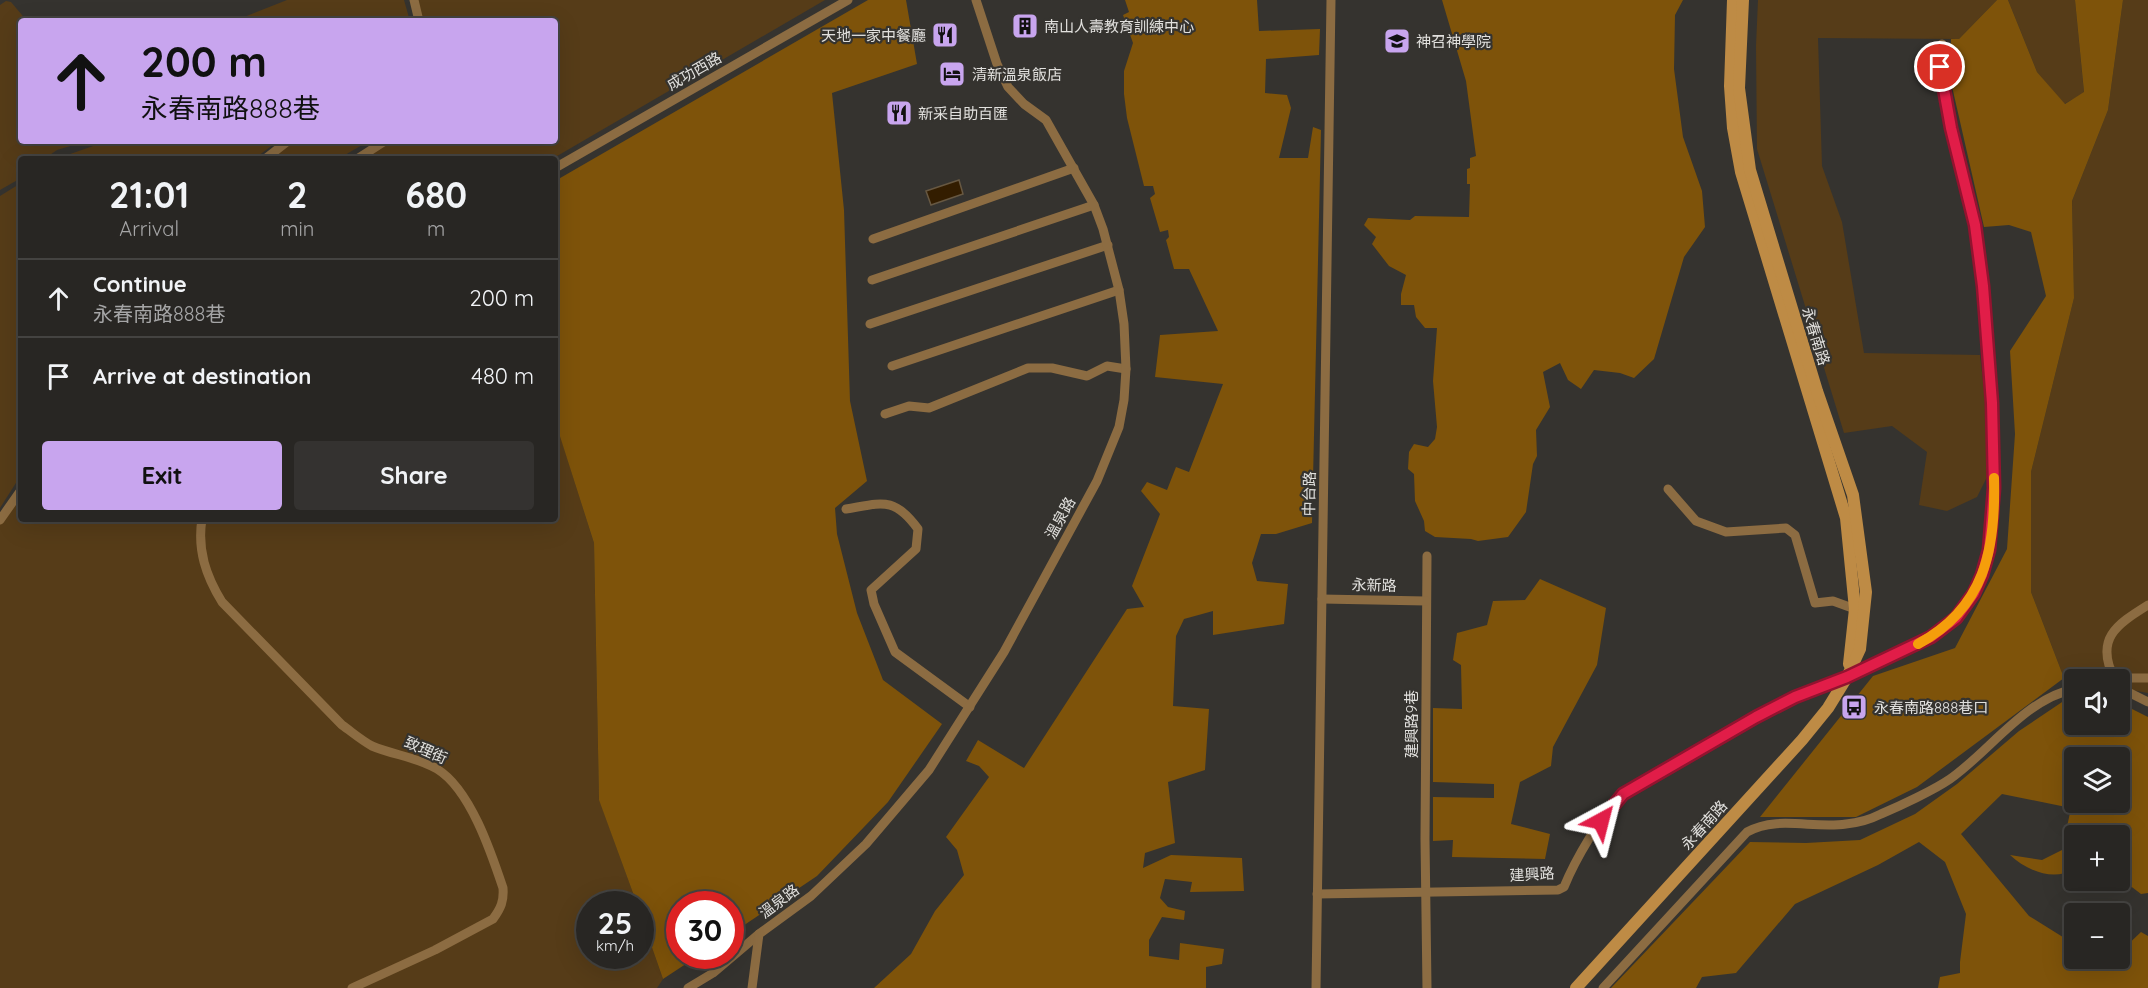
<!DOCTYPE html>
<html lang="en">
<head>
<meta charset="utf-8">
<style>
	body { margin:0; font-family:Quicksand,"Noto Sans TC",sans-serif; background:#343230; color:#f1f3f6; height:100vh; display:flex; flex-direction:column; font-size:22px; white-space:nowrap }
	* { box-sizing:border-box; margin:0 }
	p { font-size:20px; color:#a5a5a6 }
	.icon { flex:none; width:33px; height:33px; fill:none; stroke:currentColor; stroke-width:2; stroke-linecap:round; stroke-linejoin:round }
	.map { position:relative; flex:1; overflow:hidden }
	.drawer { position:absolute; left:18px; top:156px; width:540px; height:366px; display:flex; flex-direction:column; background:#282623; border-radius:6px; box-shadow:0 6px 24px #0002,0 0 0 2px #444341 }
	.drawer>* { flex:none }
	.banner { position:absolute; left:18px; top:18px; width:540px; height:126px; border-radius:6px; box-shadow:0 6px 24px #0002,0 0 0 2px #444341; background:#c8a5ee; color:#111; overflow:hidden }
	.controls { position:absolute; left:2064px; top:669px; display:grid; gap:12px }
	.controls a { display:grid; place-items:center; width:66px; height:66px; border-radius:6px; background:#282623; box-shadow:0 6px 24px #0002,0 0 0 2px #444341; font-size:30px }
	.speed { position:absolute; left:576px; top:891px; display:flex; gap:12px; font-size:30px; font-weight:700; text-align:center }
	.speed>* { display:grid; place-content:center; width:78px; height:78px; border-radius:50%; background:#282623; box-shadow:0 6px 24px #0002,0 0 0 2px #444341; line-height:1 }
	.speed small { font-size:15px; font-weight:400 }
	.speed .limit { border:9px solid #d22; background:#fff; color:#111 }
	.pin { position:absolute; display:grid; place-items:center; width:51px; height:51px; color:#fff; margin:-26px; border:3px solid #fff; border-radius:50%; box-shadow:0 2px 6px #0007 }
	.me { position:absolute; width:66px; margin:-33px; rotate:38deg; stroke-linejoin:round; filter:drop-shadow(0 0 4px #0008) }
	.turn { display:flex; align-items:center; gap:21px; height:126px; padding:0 24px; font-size:27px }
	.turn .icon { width:78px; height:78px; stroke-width:2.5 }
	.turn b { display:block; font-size:42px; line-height:51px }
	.eta { display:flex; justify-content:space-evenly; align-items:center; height:102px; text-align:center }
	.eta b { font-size:36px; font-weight:700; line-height:42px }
	.button { display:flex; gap:12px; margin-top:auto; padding:12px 24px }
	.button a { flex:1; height:69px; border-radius:6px; background:#c8a5ee; color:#111; font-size:24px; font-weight:700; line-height:69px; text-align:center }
	.button a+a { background:#343230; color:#f1f3f6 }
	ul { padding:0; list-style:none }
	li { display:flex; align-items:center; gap:18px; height:78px; padding:0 24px; border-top:2px solid #444341 }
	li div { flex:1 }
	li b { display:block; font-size:22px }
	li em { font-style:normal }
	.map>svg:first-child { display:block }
</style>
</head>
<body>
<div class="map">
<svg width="2148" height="988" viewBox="0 0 2148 988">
	<rect width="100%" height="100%" fill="#35332f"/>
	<g fill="#563c18">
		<path d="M287,0H404L410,21H234Z"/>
		<path d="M418,0H825L552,159H362L390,141H555V21H421Z"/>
		<path d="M1758,0H1997L1959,39L1818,38L1822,166L1842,222L1864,353L1980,355L1993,465L1977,497L1947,511L1919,505L1927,452L1892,426L1844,433L1757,149L1756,46Z"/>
		<path d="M2008,0H2075L2084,93L2064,104L2037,72Z"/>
		<path d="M2123,0H2148V693L2120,688V680H2074L2064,678L2031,592V472L2074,298L2072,201L2108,110Z"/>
		<path d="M6,1L11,2L27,21H21V141H87L57,150L44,159H21V178L0,190V5Z"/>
		<path d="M94,141H278L254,159H56L93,146Z"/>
		<path d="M292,141H369L338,159H266Z"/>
		<path d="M21,183V475L0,508V196Z"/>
		<path d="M557,426L594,543L599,799L637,904H590V956H640L641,916L663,979L657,988H0V522L21,490V519H555V427Z"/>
	</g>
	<g fill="#7e530a" fill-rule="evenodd">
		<path d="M868,0H906L917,64L832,93L844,210L850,401L867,481L835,508L837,534L857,613L883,680L942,724L888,802L817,876L731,934L730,904H680V956H698L663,979L641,916L640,904H637L599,800L594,543L557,427H555V181Z"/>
		<path d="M1125,0H1257L1259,31L1320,29L1319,55L1266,59L1265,93L1287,95L1291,108L1279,158H1308L1313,127L1321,130L1312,523L1276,534H1261L1252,563L1257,581L1288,584L1284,624L1213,635V611L1184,619L1176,636L1173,706L1209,709L1205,770L1168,782L1175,843L1145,853L1143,868L1171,855L1242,858L1244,891L1190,892L1192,882L1165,879L1160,898L1168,907L1185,911L1184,920L1162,917L1149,940V956L1179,960L1180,943L1224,949L1222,964L1206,967V988H874L911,954L935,911L964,875L957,850L946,837L989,777L979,766L966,761L978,740L1024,768L1127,609L1144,607L1132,586L1160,514L1141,491L1147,482L1167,490L1176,467L1189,472L1223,384L1155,377L1160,335L1218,331L1189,269H1174L1166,240L1169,237L1168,230L1160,232L1150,198L1155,194L1153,186H1144L1127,118L1124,94V71L1133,43L1123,15L1129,12Z"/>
		<path d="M1442,0H1683L1675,15L1674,69L1683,137L1702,191L1705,227L1684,257L1654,359L1634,378L1620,373L1594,370L1581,389L1568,380L1560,363L1543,372L1550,407L1536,430L1537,456L1533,464L1526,512L1508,537L1478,541L1471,539L1435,537L1425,531L1424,521L1415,501L1414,474L1408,469L1409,452L1414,444L1428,447L1435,439L1437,427L1433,381L1437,328H1425L1416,317L1414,305H1401V294L1406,275L1389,266L1372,244L1376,237L1364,225L1368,218L1410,220L1415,216L1469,217L1470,184H1467V169L1470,168V158L1476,156L1466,81Z"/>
		<path d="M1997,0H2008L2037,72L2065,104L2084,92L2075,0H2123L2108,110L2072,201L2074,298L2031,472V592L2064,678L1917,787L1856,817H1760L1873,676L1955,648L2007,549L2015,434L2010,351L2046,296L2031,232L2009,225L1984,227L1951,82V39H1959Z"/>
		<path d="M1540,579L1606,608L1597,665L1553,747L1551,766L1520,782L1511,824L1550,834L1545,859L1452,857L1453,840L1433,841V797L1494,798V784L1433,782V708L1462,709L1461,665L1453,660L1457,633L1487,625L1493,601L1525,600Z"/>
		<path d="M2074,694V724H2120V703L2148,717V893L2141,894L2120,878V836H2074V869C2053,882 2026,870 2010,855L2042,860L2062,850L2071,808L2002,794L1961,834L2029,916L2074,944V958L2099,959L2107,963L2113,959L2120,958V952L2141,932L2148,936V988H1938L1940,977L1960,973V962L1966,914L1945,862L1919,842L1878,865L1795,904L1736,973L1702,977L1696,988H1611L1750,842L1806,843L1860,840L1915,814L1957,784L2019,731ZM2074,758H2120V802H2074Z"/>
	</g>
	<path fill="#331d00" stroke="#675842" stroke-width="1.5" d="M959,180L963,194L931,205L926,191Z"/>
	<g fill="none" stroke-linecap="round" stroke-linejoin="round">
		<g stroke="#8c6c42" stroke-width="9">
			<path d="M414,0L419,21"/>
			<path d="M265,159L288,141"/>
			<path d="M357,159L385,141"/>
			<path d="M555,168L848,0"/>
			<path d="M873,239L1074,168"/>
			<path d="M872,280L1094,205"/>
			<path d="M870,324L1108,245"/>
			<path d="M892,366L1119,290"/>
			<path d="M885,414L909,406L929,408L1028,368H1052L1087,376L1107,366L1126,369"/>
			<path d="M1668,489L1696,521L1726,532L1786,528L1795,535L1815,603L1833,601L1855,609"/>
			<path d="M846,509C882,503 894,496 918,529L916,549L871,590L874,604L895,652L970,707"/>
			<path d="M202,519C197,550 206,576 222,602L342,725C352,732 361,740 372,746C393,755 417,757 437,769C470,789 491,852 503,888C504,901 501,908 493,919L435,950L352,988"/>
			<path d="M0,520L21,490"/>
			<path d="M1427,556L1425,839L1427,988"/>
			<path d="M1322,599L1426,601"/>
			<path d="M2110,670L2130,678H2148"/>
			<path d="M2115,680C2094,639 2116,625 2148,605"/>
			<path d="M2120,688L2148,702"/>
			<path d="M1317,894L1558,890L1564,887C1575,860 1601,815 1621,796C1636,782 1659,773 1677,762C1716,740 1754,715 1795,697C1871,663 1967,647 1988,553C1991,541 1991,527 1992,515C1996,463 1992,410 1988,359C1985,314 1983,268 1974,224C1963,165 1938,105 1942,44"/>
			<path d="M688,988L713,973L759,934"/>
			<path d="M752,988L759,934L811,896L866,844L929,770L1004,652L1097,481L1119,427L1124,400L1126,369L1124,324L1119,290L1103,229L1094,205L1046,120L1024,104L1008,87L997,64L976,0"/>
			<path d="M1316,988L1331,0"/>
			<path d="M1603,988L1747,832C1777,815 1813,829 1846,824C1857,823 1871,819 1881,814C1900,806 1934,790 1950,779C1990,751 2025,699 2074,689"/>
		</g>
		<g stroke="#be8b45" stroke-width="12">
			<path d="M1733,0L1730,86L1733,128L1741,172L1846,518L1855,609L1849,664"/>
			<path d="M1576,988L1802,740L1828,708L1847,677L1860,649L1866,592L1853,495L1817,391L1750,170L1739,88L1743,0"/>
		</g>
	</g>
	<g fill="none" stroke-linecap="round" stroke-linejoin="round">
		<defs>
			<path id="route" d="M1601,821L1623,794L1756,717L1795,697L1847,677L1931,637L1956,618L1974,593L1982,575L1989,550L1994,488L1992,403L1983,286L1975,225L1951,128L1940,67"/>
		</defs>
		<use href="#route" stroke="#92132f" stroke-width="15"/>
		<use href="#route" stroke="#e11d48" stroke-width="10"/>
		<path stroke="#f59e0b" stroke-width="10" d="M1918,644C1985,608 1996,549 1994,478"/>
	</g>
	<defs>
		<symbol id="building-square" viewBox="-11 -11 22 22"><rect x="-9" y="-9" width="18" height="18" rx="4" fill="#c8a5ee" stroke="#35332f"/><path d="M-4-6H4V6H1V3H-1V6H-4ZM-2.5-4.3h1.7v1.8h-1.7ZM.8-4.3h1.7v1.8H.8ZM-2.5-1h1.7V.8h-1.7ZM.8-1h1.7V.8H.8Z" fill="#111"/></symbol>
		<symbol id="restaurant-square" viewBox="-11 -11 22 22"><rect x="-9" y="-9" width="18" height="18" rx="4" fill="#c8a5ee" stroke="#35332f"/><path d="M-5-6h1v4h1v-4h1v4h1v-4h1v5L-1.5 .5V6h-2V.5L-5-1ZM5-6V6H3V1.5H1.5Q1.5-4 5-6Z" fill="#111"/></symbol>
		<symbol id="university-square" viewBox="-11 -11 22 22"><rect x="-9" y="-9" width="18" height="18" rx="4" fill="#c8a5ee" stroke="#35332f"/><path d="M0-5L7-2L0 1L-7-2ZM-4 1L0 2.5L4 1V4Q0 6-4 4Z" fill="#111"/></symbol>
		<symbol id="hotel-square" viewBox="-11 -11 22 22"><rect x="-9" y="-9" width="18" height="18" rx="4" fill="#c8a5ee" stroke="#35332f"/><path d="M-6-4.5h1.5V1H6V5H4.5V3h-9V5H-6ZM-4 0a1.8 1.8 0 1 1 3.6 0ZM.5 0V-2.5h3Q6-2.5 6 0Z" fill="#111"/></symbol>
		<symbol id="bus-square" viewBox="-11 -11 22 22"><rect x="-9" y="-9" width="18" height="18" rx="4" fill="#c8a5ee" stroke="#35332f"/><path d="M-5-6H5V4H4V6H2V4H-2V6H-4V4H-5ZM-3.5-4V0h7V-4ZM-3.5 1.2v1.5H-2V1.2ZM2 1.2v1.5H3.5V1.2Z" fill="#111"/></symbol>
	</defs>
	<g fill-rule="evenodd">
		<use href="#building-square" x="1010" y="11" width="30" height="30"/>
		<use href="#restaurant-square" x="930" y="20" width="30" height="30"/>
		<use href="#university-square" x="1382" y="26" width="30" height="30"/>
		<use href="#hotel-square" x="937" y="59" width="30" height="30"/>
		<use href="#restaurant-square" x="884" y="98" width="30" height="30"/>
		<use href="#bus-square" x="1839" y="692" width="30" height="30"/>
	</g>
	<g text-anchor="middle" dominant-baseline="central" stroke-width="4.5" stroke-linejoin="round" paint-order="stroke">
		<g font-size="15" fill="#e1e0dd" stroke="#35332f" text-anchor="start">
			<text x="1044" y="26">南山人壽教育訓練中心</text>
			<text x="926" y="35" text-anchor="end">天地一家中餐廳</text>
			<text x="1416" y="41">神召神學院</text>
			<text x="972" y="74">清新溫泉飯店</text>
			<text x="918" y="113">新采自助百匯</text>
			<text x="1874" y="707">永春南路888巷口</text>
		</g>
		<g font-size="15" fill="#e1e0dd" stroke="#35332f">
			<text transform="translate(694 71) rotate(-30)">成功西路</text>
			<text transform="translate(1816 336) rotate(73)">永春南路</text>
			<text transform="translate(1309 494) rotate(-89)">中台路</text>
			<text transform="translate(1060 518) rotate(-61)">溫泉路</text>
			<text transform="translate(1374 585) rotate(1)">永新路</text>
			<text transform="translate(1411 724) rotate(-90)">建興路9巷</text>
			<text transform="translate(426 750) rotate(24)">致理街</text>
			<text transform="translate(1704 825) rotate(-48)">永春南路</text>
			<text transform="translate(1532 874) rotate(-3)">建興路</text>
			<text transform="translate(779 901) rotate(-37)">溫泉路</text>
		</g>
	</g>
</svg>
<div class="controls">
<a><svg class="icon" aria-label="sound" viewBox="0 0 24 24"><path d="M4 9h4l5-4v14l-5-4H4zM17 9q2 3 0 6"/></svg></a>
<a><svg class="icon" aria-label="layers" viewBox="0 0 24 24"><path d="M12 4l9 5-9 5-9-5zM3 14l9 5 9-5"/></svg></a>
<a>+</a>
<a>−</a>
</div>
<div class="speed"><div>25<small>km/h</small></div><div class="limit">30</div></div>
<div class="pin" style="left:1940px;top:67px;background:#d93025"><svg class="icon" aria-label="arrive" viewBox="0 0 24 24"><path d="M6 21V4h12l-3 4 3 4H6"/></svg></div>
<svg class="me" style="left:1601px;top:821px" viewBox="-20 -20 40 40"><path d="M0-17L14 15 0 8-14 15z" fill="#e11d48" stroke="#fff" stroke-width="4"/></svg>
<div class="banner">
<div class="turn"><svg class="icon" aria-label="ahead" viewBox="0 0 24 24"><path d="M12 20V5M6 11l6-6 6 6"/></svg><div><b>200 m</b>永春南路888巷</div></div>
</div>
<section class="drawer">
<div class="eta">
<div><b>21:01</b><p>Arrival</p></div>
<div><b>2</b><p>min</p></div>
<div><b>680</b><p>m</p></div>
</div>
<ul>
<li><svg class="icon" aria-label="ahead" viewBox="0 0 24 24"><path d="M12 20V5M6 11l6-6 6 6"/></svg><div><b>Continue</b><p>永春南路888巷</p></div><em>200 m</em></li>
<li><svg class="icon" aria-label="arrive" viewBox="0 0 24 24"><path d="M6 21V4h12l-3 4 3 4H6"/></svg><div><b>Arrive at destination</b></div><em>480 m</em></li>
</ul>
<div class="button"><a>Exit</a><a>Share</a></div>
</section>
</div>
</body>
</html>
